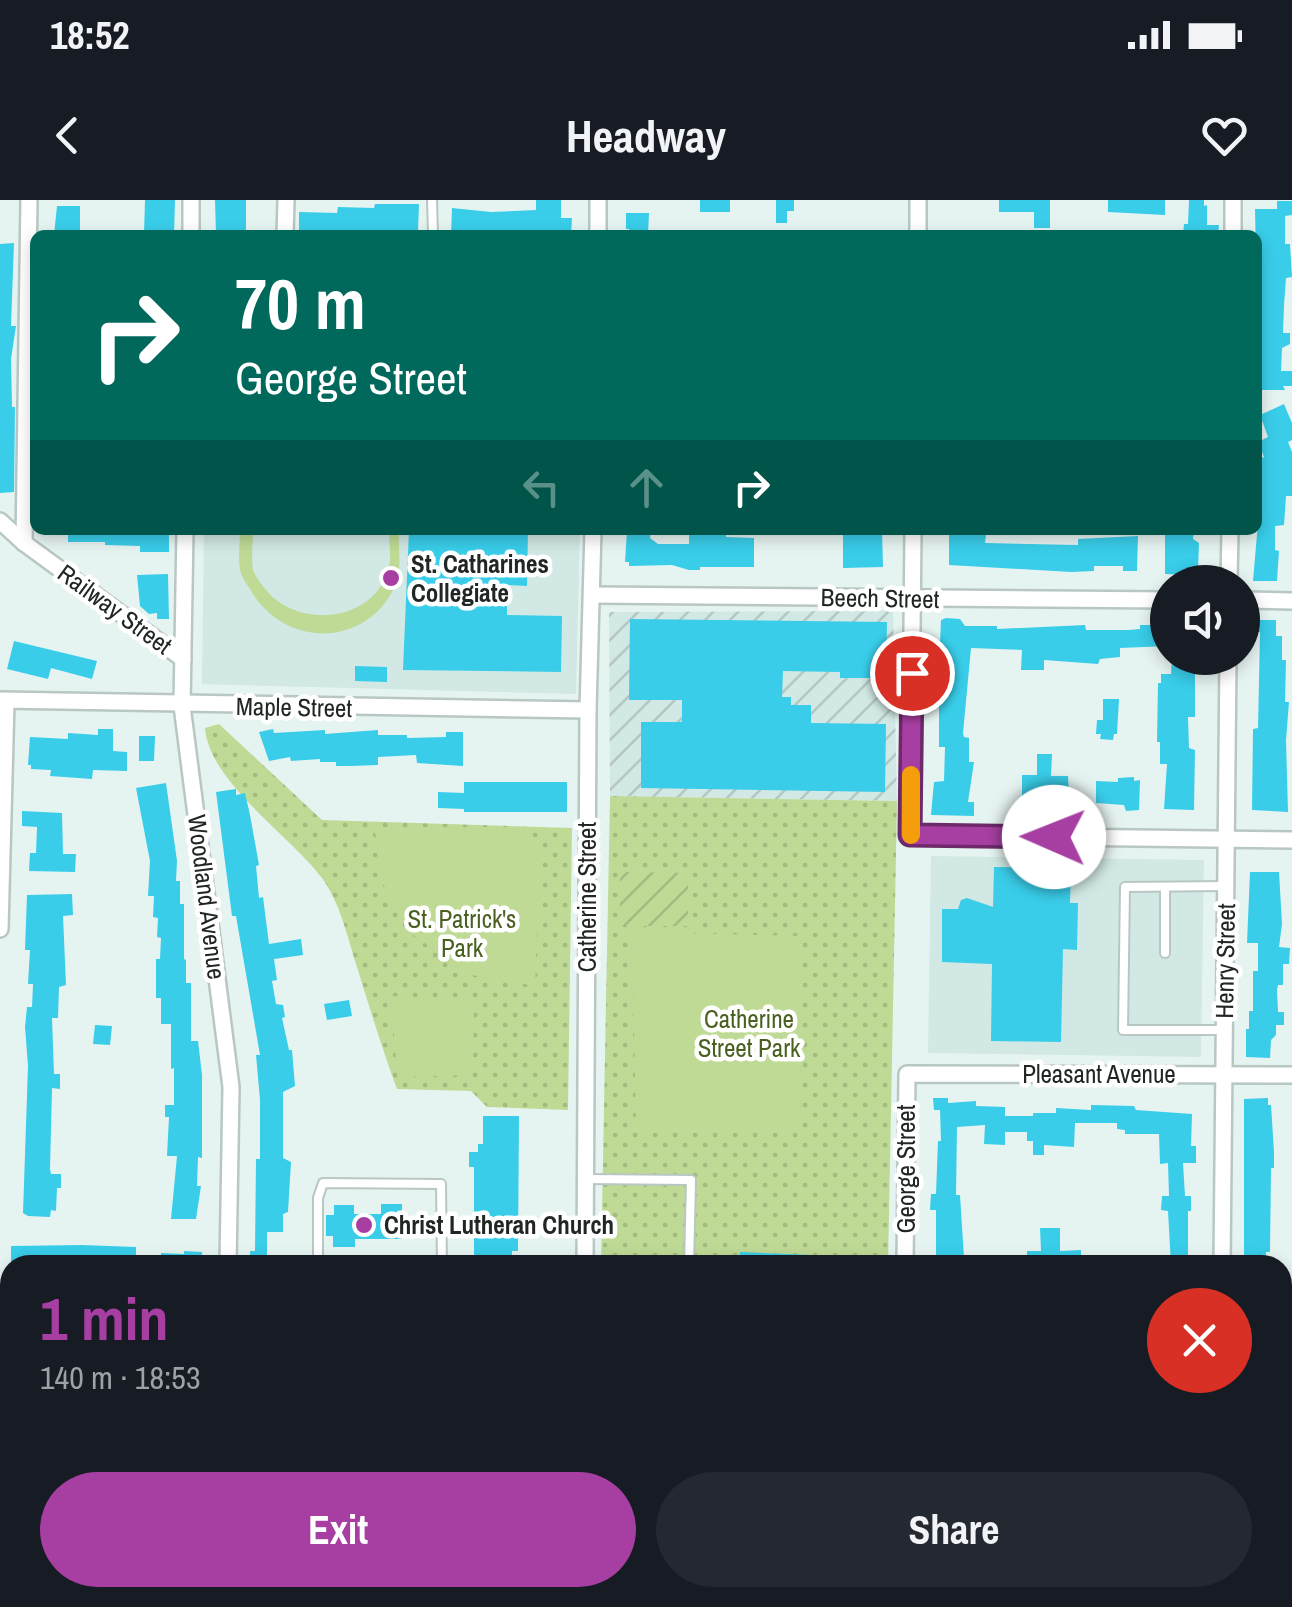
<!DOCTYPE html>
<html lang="en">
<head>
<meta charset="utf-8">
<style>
	body { margin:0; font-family:"Archivo Narrow",sans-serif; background:#242831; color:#f1f3f6; height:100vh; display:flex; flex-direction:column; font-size:38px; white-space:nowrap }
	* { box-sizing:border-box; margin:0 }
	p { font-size:32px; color:#9ea1a6 }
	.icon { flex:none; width:55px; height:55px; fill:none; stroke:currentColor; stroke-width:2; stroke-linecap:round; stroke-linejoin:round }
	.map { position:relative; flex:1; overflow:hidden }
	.side { position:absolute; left:0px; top:1055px; width:1292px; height:352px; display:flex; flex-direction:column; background:#171b24; border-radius:30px 30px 0 0; box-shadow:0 5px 15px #0003 }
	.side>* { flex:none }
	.banner { position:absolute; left:30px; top:30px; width:1232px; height:305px; border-radius:15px; box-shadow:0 5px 15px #0003; background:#00695c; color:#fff; overflow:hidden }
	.buttons { position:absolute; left:1150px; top:365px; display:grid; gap:20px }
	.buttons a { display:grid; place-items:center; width:110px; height:110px; border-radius:50%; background:#171b24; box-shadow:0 5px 15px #0003; font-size:50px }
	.pin { position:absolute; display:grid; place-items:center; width:85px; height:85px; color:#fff; margin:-42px; border:5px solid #fff; border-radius:50%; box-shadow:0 2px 10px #0007 }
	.me { position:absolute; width:110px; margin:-55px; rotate:271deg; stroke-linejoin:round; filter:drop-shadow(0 0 8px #0008) }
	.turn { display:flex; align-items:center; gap:35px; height:210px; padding:0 40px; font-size:45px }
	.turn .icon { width:130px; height:130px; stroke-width:2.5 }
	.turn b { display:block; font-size:70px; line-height:85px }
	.lanes { display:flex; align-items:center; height:95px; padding:0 40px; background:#0003; justify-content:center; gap:50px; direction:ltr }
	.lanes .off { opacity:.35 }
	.round { display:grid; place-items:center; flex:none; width:105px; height:105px; border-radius:52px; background:#242831 }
	.summary { display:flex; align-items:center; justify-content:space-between; height:170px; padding:0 40px }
	h1 { font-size:60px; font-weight:700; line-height:75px; color:#a73fa2 }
	.button { display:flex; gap:20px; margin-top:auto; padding:20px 40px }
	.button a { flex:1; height:115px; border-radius:60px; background:#a73fa2; color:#fff; font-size:40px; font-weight:700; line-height:115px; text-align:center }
	.button a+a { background:#242831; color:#f1f3f6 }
	.status { display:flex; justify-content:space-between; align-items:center; height:70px; padding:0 50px; background:#171b24; direction:ltr }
	.status svg { height:28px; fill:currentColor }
	header { display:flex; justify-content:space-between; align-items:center; height:130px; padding:0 40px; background:#171b24; font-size:45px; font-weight:700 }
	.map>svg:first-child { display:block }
</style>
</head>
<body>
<div class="status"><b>18:52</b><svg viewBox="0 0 49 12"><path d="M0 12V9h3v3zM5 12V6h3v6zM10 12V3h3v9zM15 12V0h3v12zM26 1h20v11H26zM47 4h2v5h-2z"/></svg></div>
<header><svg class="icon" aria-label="back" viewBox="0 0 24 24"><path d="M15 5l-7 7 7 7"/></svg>Headway<svg class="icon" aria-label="heart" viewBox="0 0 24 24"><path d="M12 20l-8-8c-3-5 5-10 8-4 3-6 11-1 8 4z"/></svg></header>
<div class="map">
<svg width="1292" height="1407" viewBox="0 0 1292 1407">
	<defs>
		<pattern id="industrial-furrows" width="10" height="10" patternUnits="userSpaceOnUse" patternTransform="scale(2.5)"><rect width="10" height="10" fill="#d1e8e4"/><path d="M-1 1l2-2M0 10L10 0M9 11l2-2" fill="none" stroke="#b3c7c3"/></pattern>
		<pattern id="park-dots" width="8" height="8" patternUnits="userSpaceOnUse" patternTransform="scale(2.5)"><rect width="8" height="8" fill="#beda95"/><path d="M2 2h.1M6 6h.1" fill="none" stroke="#a3bb80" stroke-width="1.8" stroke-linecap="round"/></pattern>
		<pattern id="garden-furrows" width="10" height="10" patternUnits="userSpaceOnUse" patternTransform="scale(2.5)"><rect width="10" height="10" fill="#beda95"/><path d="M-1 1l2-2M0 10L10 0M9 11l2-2" fill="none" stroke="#a3bb80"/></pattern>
	</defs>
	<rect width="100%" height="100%" fill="#e6f4f1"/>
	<g fill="#d1e8e4">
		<path d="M204,330H580L576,494L202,484Z"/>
		<path d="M931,656L1204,660L1201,857L928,853Z"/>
	</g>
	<path fill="url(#industrial-furrows)" d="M893,411L897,601L610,596L609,412Z"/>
	<g fill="url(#park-dots)">
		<path d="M219,524L322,620L572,628L568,910L487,907L471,891L397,889C382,848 369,806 356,764C347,735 340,703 322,678C291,636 209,582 205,528Z"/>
		<path d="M610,596L897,601L888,1065H601Z"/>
	</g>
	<path fill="url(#garden-furrows)" d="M620,672L688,673V726H620Z"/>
	<g fill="#beda95">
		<path d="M240,330H253C253,342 251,358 253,370C255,376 261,384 266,390C298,429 373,423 388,370C392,359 389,342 389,330H399C398,346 402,370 396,384C368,449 283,449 250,389C246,383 241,376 240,369C238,357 240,342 240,330Z"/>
		<path d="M375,632L523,633L540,649L535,786L472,775L413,735L383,684Z"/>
		<path d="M632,732L803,736L800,931L636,927Z"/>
		<path d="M391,796L474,799L473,875L397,877Z"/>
	</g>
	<g fill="#39cde9">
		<path d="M145,0H175L174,35H144Z"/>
		<path d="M215,0H246V35H216Z"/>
		<path d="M536,0H561V18H572L571,35L542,34V32L451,35L452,8L491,12L536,10Z"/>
		<rect x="700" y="0" width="30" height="12"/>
		<path d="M776,0H794V11H787V23H776Z"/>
		<path d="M999,0H1050V28H1034V12H999Z"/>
		<path d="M1108,0H1165V15L1108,12Z"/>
		<path d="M1189,0H1204V6L1207,5V25H1219L1218,35H1183L1184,24H1188Z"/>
		<path d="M1277,1H1292V15L1285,16V44H1290L1292,77L1286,78L1284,105L1283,133H1290V144L1282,148L1281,171H1292V186H1283L1285,190H1258L1261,147H1258L1255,9H1277Z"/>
		<path d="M375,4H419L418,31H414V35L370,32V35H356L357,31H333V35H299V12L337,13L338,7L374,8Z"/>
		<path d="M57,6H80V35H54Z"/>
		<path d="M626,13H649L648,35H630L629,29H626Z"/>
		<path d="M14,43L11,126H16L11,159L12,207H15L14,292L0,293V44Z"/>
		<path d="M1284,204L1292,223V240L1288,242L1292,252V296H1286L1284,325L1275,326V350L1279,351L1277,381H1253L1260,299L1258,260L1264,257L1258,242L1268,237L1260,215Z"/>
		<path d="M68,330L169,334V352H140V346L105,345V342H68Z"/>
		<path d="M409,330H528L527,386L507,385V415L562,416L561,472L403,470Z"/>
		<path d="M627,330H651L650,338L658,344H689V332L726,333V337L754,338V367H700V370H689L672,365L629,366V362H625Z"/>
		<path d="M843,330H882L883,367L843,368Z"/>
		<path d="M949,330H976V335H986L985,343L1078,345V339L1138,336L1137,371H1123V366H1094V371L1071,372L949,365Z"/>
		<path d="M1165,330H1194L1193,339L1199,343L1198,370H1195V375L1165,374Z"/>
		<path d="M168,374L169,419H157V413L149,414L140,406L137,375Z"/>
		<path d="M946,418L960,419L965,426H997V429L1085,425L1086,430H1128L1140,429V425H1168V446L1120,448V457L1100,459L1098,464L1044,460V470H1021L1022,450L971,448L963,533L964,537L969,538V562H974L968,602H974V616L931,615L934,582L944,581L945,547H939V465L941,420Z"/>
		<path d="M630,419L887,422L886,478H840V472L783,471L782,497H791V505H811V523L886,524L885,592L641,588V522H682V500H629Z"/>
		<path d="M1247,420H1276V436H1282V460H1286L1285,502H1289L1286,540L1288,612L1252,610L1253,529L1258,528L1260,432H1247Z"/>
		<path d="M14,441L97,461L92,479L51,468L48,479L7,469Z"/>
		<path d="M1172,458H1195V517H1188L1189,548L1195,550L1194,610L1164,609L1167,564H1160V542H1157L1158,483H1161V474H1171Z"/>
		<path d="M355,466L387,467V482L355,481Z"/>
		<path d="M1103,499H1119L1117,534H1114L1113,540L1100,539L1101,534H1096L1097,520H1103Z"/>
		<path d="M98,529H113V551L127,552V571L93,570L92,579L50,576L51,570L31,569V565H28L30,537L68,539V533L98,535Z"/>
		<path d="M273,529L274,533L325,530V534L378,530V535H407V538L446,537V532H463V566L417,563L416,555L378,557V565L351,566H336V562H320V559L291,561L290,557L269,561L259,532Z"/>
		<path d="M139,536H155L154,561H139Z"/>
		<path d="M1037,554H1052L1051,576H1068L1070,610H1057V606L1022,605V575H1037Z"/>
		<path d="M1134,577V581L1140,580L1139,610L1126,611L1124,605L1096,603V581L1118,582V578Z"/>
		<path d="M464,582H567V612H464V609L438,608V592L464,593Z"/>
		<path d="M166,583L177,661L176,681H180V704H184V759L186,760V783H191V841H198L202,875V958L198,957L197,986H201L196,1019H171L177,956H167L169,917H165V905H174V868L171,869V824H161V798H156V759H160L161,738L157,737L158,718L153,717L154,696H148L150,661L136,588Z"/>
		<path d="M236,589V595L245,593L250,615L259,665L256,666L259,698L263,697L269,744L301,739L303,755L274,759L277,780L272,781L276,804L283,805L285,817L282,818L289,850H292L295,886L283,892V958L291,962L288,1012L283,1014V1032H267V1065H250V1051H255L256,959H260V900L256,855H260L236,716H232L216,592Z"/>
		<path d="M22,611L62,613L63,654H76L75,672L29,671L30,653H36L37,627L22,626Z"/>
		<path d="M994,667L1071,668L1070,703H1078L1077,750L1063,749L1061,842L991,841L992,764L942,762V709H958L961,700L967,698L993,707Z"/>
		<path d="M1250,672H1279L1282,724L1279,747L1290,748L1289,764H1283V785H1278L1277,790L1278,812H1284V825H1276V835L1271,840L1270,858L1246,857V829H1249V811H1253V771H1258V743H1247Z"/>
		<path d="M72,694L73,715L63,716L66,785L59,787L58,818H52L54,874H60V889L52,888L50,969L51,974H61V988H57L56,1011L51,1010L50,1017L28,1016L23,1013L28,866L25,827L27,807H32L33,784H28L30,750H25L27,695Z"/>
		<path d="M349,800L352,816L327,820L324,804Z"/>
		<path d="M95,825L112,826L110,845L93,844Z"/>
		<path d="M933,898H948V903L976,901V906L1005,907V916H1033V913H1056V908L1091,910V905L1134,906L1136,910L1192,914L1191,946H1196V963H1183L1185,996H1191V1011H1188V1065H1171L1168,1011L1161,1010L1162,996H1169L1168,963L1160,964L1159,934H1125V930L1117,929V923H1075L1074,947L1044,945V955H1033V941H1027V932H1005V945L984,944L985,925L957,927L956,995H960L964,1058L936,1056V1010H930L931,994H936L938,941H941L940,910H934Z"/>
		<path d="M1268,898V905H1271L1274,952V968H1271L1270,1052H1266V1065H1244V899Z"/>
		<path d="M483,916H519L518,1051H512V1057H496V1060H474V967H469V952H478V944H483Z"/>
		<path d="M381,1004H402V1039H355V1047H333V1036H326V1015H334V1005H354V1014H381Z"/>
		<path d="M1040,1028H1060V1051L1081,1050V1065H1027V1051H1041Z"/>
		<path d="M82,1045L136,1047V1065H11V1046Z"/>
		<path d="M184,1051L202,1052L201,1065H161V1053L184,1054Z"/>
		<path d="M740,1052L812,1055L811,1065H740Z"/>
	</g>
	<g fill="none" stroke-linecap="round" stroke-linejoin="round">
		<defs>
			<g id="service">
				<path d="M432,0L433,35"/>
				<path d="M1165,687V753"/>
				<path d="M1224,830H1123L1125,687L1226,686"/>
				<path d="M586,979L691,980L689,1065"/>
				<path d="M318,1065V998L323,983L441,984L442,1065"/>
			</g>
			<g id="minor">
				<path d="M191,35V0"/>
				<path d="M285,35L286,0"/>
				<path d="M598,35V0"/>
				<path d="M918,35V0"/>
				<path d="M1233,35V0"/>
				<path d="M0,321L24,343L183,459"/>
				<path d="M185,330L182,506L231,887L228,1065"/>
				<path d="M913,330L910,635L1292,640"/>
				<path d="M24,343L29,0"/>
				<path d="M1229,382L1230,330"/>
				<path d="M592,395L1168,400"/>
				<path d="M1242,400L1292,401"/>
				<path d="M0,500L588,510"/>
				<path d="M0,729L6,502"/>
				<path d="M585,1065L588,510L593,330"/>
				<path d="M905,1065L907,874L1292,875"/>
				<path d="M1222,1065L1228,458"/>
				<path d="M90,1407V1398"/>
				<path d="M249,1407V1398"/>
				<path d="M476,1407L477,1398"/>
				<path d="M902,1407V1398"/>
			</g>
			<g id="tertiary">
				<path d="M0,1111H10"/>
				<path d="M1282,1128H1292"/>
			</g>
		</defs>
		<use href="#service" stroke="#b9c7c4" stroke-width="12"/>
		<use href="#minor" stroke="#b9c7c4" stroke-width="20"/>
		<use href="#tertiary" stroke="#b9c7c4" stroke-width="25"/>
		<use href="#service" stroke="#fff" stroke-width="8"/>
		<use href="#minor" stroke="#fff" stroke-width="15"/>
		<use href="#tertiary" stroke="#fff" stroke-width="20"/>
	</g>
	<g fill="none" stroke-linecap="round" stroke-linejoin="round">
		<defs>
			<path id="route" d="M912,473L910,635L1054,637"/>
		</defs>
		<use href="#route" stroke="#6d2969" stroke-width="25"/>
		<use href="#route" stroke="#a73fa2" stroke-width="18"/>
		<path stroke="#f59e0b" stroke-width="18" d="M911,575V635"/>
	</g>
	<g fill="#a73fa2" stroke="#fff" stroke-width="4">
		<circle cx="391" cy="378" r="10"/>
		<circle cx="364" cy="1025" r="10"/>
	</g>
	<g text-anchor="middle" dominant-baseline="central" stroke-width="9" stroke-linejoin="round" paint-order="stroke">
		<g font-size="25" font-weight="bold" fill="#212625" stroke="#fff" text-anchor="start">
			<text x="411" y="364">St. Catharines<tspan x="411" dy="29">Collegiate</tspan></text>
			<text x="384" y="1025">Christ Lutheran Church</text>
		</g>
		<g font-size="25" fill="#212625" stroke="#fff">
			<text transform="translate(880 398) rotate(1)">Beech Street</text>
			<text transform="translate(115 409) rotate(36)">Railway Street</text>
			<text transform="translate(294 507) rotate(1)">Maple Street</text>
			<text transform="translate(207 697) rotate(83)">Woodland Avenue</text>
			<text transform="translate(587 697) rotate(-90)">Catherine Street</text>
			<text transform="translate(1225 761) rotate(-89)">Henry Street</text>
			<text x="1099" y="874">Pleasant Avenue</text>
			<text transform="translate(906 969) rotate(-90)">George Street</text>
		</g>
		<g font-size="25" fill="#4a6020" stroke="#fff">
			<text x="462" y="719">St. Patrick's<tspan x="462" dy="29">Park</tspan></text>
			<text x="749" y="819">Catherine<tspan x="749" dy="29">Street Park</tspan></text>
		</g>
	</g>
</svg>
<div class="buttons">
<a><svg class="icon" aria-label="sound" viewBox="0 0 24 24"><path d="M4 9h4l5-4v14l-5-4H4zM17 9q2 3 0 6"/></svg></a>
</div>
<div class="pin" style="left:912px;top:473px;background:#d93025"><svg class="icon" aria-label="arrive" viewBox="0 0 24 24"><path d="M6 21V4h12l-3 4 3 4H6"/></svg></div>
<svg class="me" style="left:1054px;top:637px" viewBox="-20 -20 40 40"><circle r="19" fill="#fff"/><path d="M0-13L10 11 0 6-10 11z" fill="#a73fa2"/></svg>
<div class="banner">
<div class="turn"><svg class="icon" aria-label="right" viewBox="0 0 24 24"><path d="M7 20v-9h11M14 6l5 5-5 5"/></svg><div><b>70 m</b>George Street</div></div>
<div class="lanes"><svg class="icon off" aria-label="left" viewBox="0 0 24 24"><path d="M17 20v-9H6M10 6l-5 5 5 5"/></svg><svg class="icon off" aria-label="ahead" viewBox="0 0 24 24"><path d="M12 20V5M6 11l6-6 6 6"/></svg><svg class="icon" aria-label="right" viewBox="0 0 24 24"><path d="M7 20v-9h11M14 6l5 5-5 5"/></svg></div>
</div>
<section class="side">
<div class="summary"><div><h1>1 min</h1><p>140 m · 18:53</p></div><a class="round" style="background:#d93025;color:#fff"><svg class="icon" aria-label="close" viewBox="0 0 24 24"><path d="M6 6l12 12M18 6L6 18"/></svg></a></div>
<div class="button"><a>Exit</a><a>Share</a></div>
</section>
</div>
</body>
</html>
